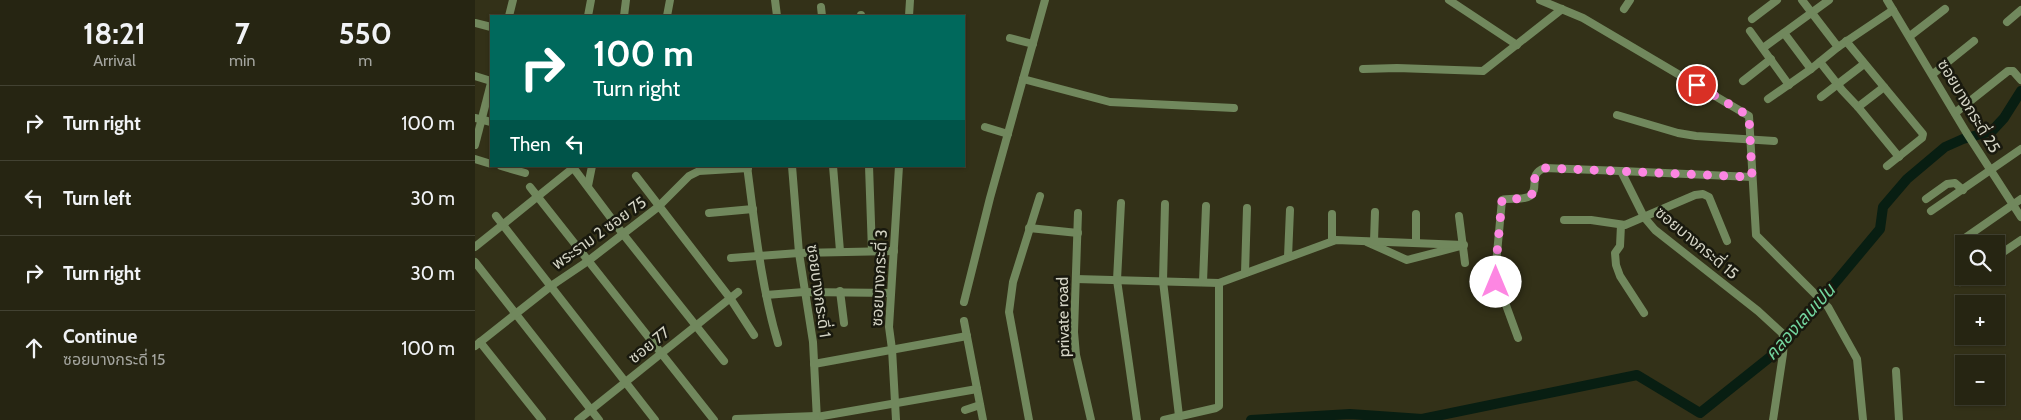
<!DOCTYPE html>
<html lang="en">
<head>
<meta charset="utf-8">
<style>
	body { margin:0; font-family:Cabin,"Noto Sans Thai",sans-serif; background:#323120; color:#f1f3f6; height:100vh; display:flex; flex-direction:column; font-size:19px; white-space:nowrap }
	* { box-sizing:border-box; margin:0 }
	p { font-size:16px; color:#a4a59f }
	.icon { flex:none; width:28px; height:28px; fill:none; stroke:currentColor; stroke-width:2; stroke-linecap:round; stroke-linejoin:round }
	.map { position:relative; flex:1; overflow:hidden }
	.sheet { display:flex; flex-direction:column; background:#262512; width:475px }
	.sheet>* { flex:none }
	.hud { position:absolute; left:15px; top:15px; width:475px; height:152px; border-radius:0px; box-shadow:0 1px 4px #0004,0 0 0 1px #424232; background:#00695c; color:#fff; overflow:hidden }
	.fabs { position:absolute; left:1480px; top:235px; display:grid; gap:10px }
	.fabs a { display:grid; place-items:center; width:50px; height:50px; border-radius:0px; background:#262512; box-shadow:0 1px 4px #0004,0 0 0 1px #424232; font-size:25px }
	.pin { position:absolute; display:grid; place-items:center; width:42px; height:42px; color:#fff; margin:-21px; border:2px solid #fff; border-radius:50%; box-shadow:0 1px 5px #0007 }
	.me { position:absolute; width:55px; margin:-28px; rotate:0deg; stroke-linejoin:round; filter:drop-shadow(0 0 4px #0008) }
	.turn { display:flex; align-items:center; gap:18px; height:105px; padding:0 20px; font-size:22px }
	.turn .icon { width:65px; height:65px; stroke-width:2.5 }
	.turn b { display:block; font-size:35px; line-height:42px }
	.then { display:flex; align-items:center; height:48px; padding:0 20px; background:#0003; gap:10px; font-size:19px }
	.eta { display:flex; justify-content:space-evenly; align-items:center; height:85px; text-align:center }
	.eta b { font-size:30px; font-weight:700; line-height:35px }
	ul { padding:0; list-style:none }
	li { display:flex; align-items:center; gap:15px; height:75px; padding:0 20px; border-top:1px solid #424232 }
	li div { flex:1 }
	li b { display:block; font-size:19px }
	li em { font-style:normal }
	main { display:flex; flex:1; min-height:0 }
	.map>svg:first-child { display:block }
</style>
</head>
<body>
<main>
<section class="sheet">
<div class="eta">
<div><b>18:21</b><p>Arrival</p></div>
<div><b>7</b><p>min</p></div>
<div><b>550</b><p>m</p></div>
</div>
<ul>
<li><svg class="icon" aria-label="right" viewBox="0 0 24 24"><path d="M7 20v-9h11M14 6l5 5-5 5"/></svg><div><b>Turn right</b></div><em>100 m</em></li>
<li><svg class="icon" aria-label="left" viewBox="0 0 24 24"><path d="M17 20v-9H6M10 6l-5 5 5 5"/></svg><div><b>Turn left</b></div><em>30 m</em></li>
<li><svg class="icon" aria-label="right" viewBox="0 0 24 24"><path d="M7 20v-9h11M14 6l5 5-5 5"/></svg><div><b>Turn right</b></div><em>30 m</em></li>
<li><svg class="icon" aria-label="ahead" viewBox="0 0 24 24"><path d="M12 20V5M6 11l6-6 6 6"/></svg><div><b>Continue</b><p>ซอยบางกระดี่ 15</p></div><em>100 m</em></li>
</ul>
</section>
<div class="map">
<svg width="1546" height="420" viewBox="0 0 1546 420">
	<rect width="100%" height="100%" fill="#333118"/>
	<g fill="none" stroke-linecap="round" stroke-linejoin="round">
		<path stroke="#081e12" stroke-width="10" d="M776,420L875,414L947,419L1162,375L1225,413L1304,350L1405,229L1408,207L1432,179L1470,147L1488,139L1517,131L1529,118L1546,91"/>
		<g stroke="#71885d" stroke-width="8">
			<path d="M300,0L302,16"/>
			<path d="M974,0L1042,45"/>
			<path d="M1065,0L1108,18L1274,116L1281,235L1353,307L1382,359L1388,420"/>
			<path d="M1327,0L1363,47"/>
			<path d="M1412,0L1491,132L1546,217"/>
			<path d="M346,7L347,16"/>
			<path d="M1149,9L1155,0"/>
			<path d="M386,15V16"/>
			<path d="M34,16L38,0"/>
			<path d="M113,16L116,0"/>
			<path d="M149,16L151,0"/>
			<path d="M192,16L195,0"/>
			<path d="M434,16L435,0"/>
			<path d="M1277,19L1302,0"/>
			<path d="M1532,22L1546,10"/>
			<path d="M0,23L16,27"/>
			<path d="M1275,31L1314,85"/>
			<path d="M1309,33L1336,69"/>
			<path d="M1435,36L1470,9"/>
			<path d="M535,38L558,44"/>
			<path d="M1371,41L1448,134L1447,138L1412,166"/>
			<path d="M1288,48L1354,0"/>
			<path d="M1345,62L1367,90L1383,107L1424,157"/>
			<path d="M888,69L922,68L1008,71L1087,9"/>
			<path d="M1458,74L1499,41"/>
			<path d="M0,76L16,81"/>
			<path d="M548,79L635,102L759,108"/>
			<path d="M1268,81L1296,59"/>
			<path d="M1346,97L1389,64"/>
			<path d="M1293,99L1336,69L1363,47L1418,10"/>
			<path d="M1383,107L1409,87"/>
			<path d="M1480,113L1533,71H1538L1546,80"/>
			<path d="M1142,115L1203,133L1221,136L1299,141"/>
			<path d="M0,118L16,122"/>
			<path d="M510,127L533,134"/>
			<path d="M0,145L16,83"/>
			<path d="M0,159L16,164"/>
			<path d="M26,166L50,173"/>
			<path d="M97,166L148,234L249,361"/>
			<path d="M272,166C280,226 286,286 303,343"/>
			<path d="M317,166L324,253L338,342L342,420"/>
			<path d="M358,166L365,251"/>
			<path d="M394,166L397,251"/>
			<path d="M161,176L255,298L279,335"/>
			<path d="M1277,177L1146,171L1169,217L1180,230L1283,311L1307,333L1309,340L1308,354L1298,420"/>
			<path d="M113,186L117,166"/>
			<path d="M55,187L239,420"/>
			<path d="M1451,199L1472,184L1480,183L1488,190"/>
			<path d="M646,203L642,280L662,420"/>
			<path d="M690,204L688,281L704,416"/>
			<path d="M1456,211L1546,149"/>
			<path d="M234,213L278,209"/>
			<path d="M603,213L599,332L601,355L616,420"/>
			<path d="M21,216L180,420"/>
			<path d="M984,216L990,263"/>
			<path d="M1089,220H1116L1150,225L1220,195L1228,194L1234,197L1252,241"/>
			<path d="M1146,225L1145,246L1140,253L1141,265L1145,276L1169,313"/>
			<path d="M554,228L603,233"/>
			<path d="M1487,240L1546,199"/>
			<path d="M857,241V214"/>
			<path d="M899,241L900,212"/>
			<path d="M892,242L932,260L982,247"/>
			<path d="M941,243V214"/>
			<path d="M0,247L98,168"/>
			<path d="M813,257L815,210"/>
			<path d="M1521,257L1546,240"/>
			<path d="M256,258L324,253L419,251"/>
			<path d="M0,262L124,420"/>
			<path d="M770,273L772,208"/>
			<path d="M601,279L744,283L861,240L989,245"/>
			<path d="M728,282L731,206"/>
			<path d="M1485,282L1493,276"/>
			<path d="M365,291L369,323"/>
			<path d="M291,295L329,292L416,293"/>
			<path d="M489,302L515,198L570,0"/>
			<path d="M489,321L508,420"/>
			<path d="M1043,338L1020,275L1027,200C1035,197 1048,201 1055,196C1065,188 1052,174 1070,168L1146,171"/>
			<path d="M5,342L67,420"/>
			<path d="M0,346L76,286L113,261L183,207L214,176L224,171L273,168"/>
			<path d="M339,364L492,336"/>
			<path d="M1421,371L1424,420"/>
			<path d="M490,410L505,405"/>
			<path d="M342,417L502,389"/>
			<path d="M261,419L341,416"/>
			<path d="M103,420L263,292"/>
			<path d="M421,420L417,349L414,327L424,166"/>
			<path d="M554,420L534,312L538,282L565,196"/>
			<path d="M689,420L741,408L744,406V283"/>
		</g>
	</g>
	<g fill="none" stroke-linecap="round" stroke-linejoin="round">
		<path stroke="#fd86e2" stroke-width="9" stroke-dasharray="0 16.2" d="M1021,282L1020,275L1027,200C1035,197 1048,201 1055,196C1065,188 1052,174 1070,168L1277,177L1274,116L1222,85"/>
	</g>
	<g text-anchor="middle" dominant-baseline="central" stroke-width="5" stroke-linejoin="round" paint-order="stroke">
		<g font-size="16" fill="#d4d4c5" stroke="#19190e">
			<text transform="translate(1494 106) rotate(59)">ซอยบางกระดี่ 25</text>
			<text transform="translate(124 233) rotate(-36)">พระราม 2 ซอย 75</text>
			<text transform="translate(1222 243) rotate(40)">ซอยบางกระดี่ 15</text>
			<text transform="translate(404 278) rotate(-87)">ซอยบางกระดี่ 3</text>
			<text transform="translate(344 291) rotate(82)">ซอยบางกระดี่ 1</text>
			<text transform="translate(588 317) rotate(-91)">private road</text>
			<text transform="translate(174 345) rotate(-39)">ซอย 77</text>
		</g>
		<g font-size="18" font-style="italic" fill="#73d69f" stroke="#19190e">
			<text transform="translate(1325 322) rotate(-48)">คลองเลนเปน</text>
		</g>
	</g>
</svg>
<div class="fabs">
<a><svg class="icon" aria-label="search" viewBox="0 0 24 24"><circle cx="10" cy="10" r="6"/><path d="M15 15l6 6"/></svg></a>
<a>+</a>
<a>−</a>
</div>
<div class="pin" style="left:1222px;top:85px;background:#d93025"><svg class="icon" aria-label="arrive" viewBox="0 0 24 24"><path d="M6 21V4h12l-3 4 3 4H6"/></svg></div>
<svg class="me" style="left:1021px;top:282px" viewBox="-20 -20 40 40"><circle r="19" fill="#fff"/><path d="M0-13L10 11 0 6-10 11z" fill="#fd86e2"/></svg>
<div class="hud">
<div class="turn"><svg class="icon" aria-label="right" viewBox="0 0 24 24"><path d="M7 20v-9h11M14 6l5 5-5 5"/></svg><div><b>100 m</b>Turn right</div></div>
<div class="then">Then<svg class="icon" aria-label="left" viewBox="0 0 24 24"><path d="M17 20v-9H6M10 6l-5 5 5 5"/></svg></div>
</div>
</div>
</main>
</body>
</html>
